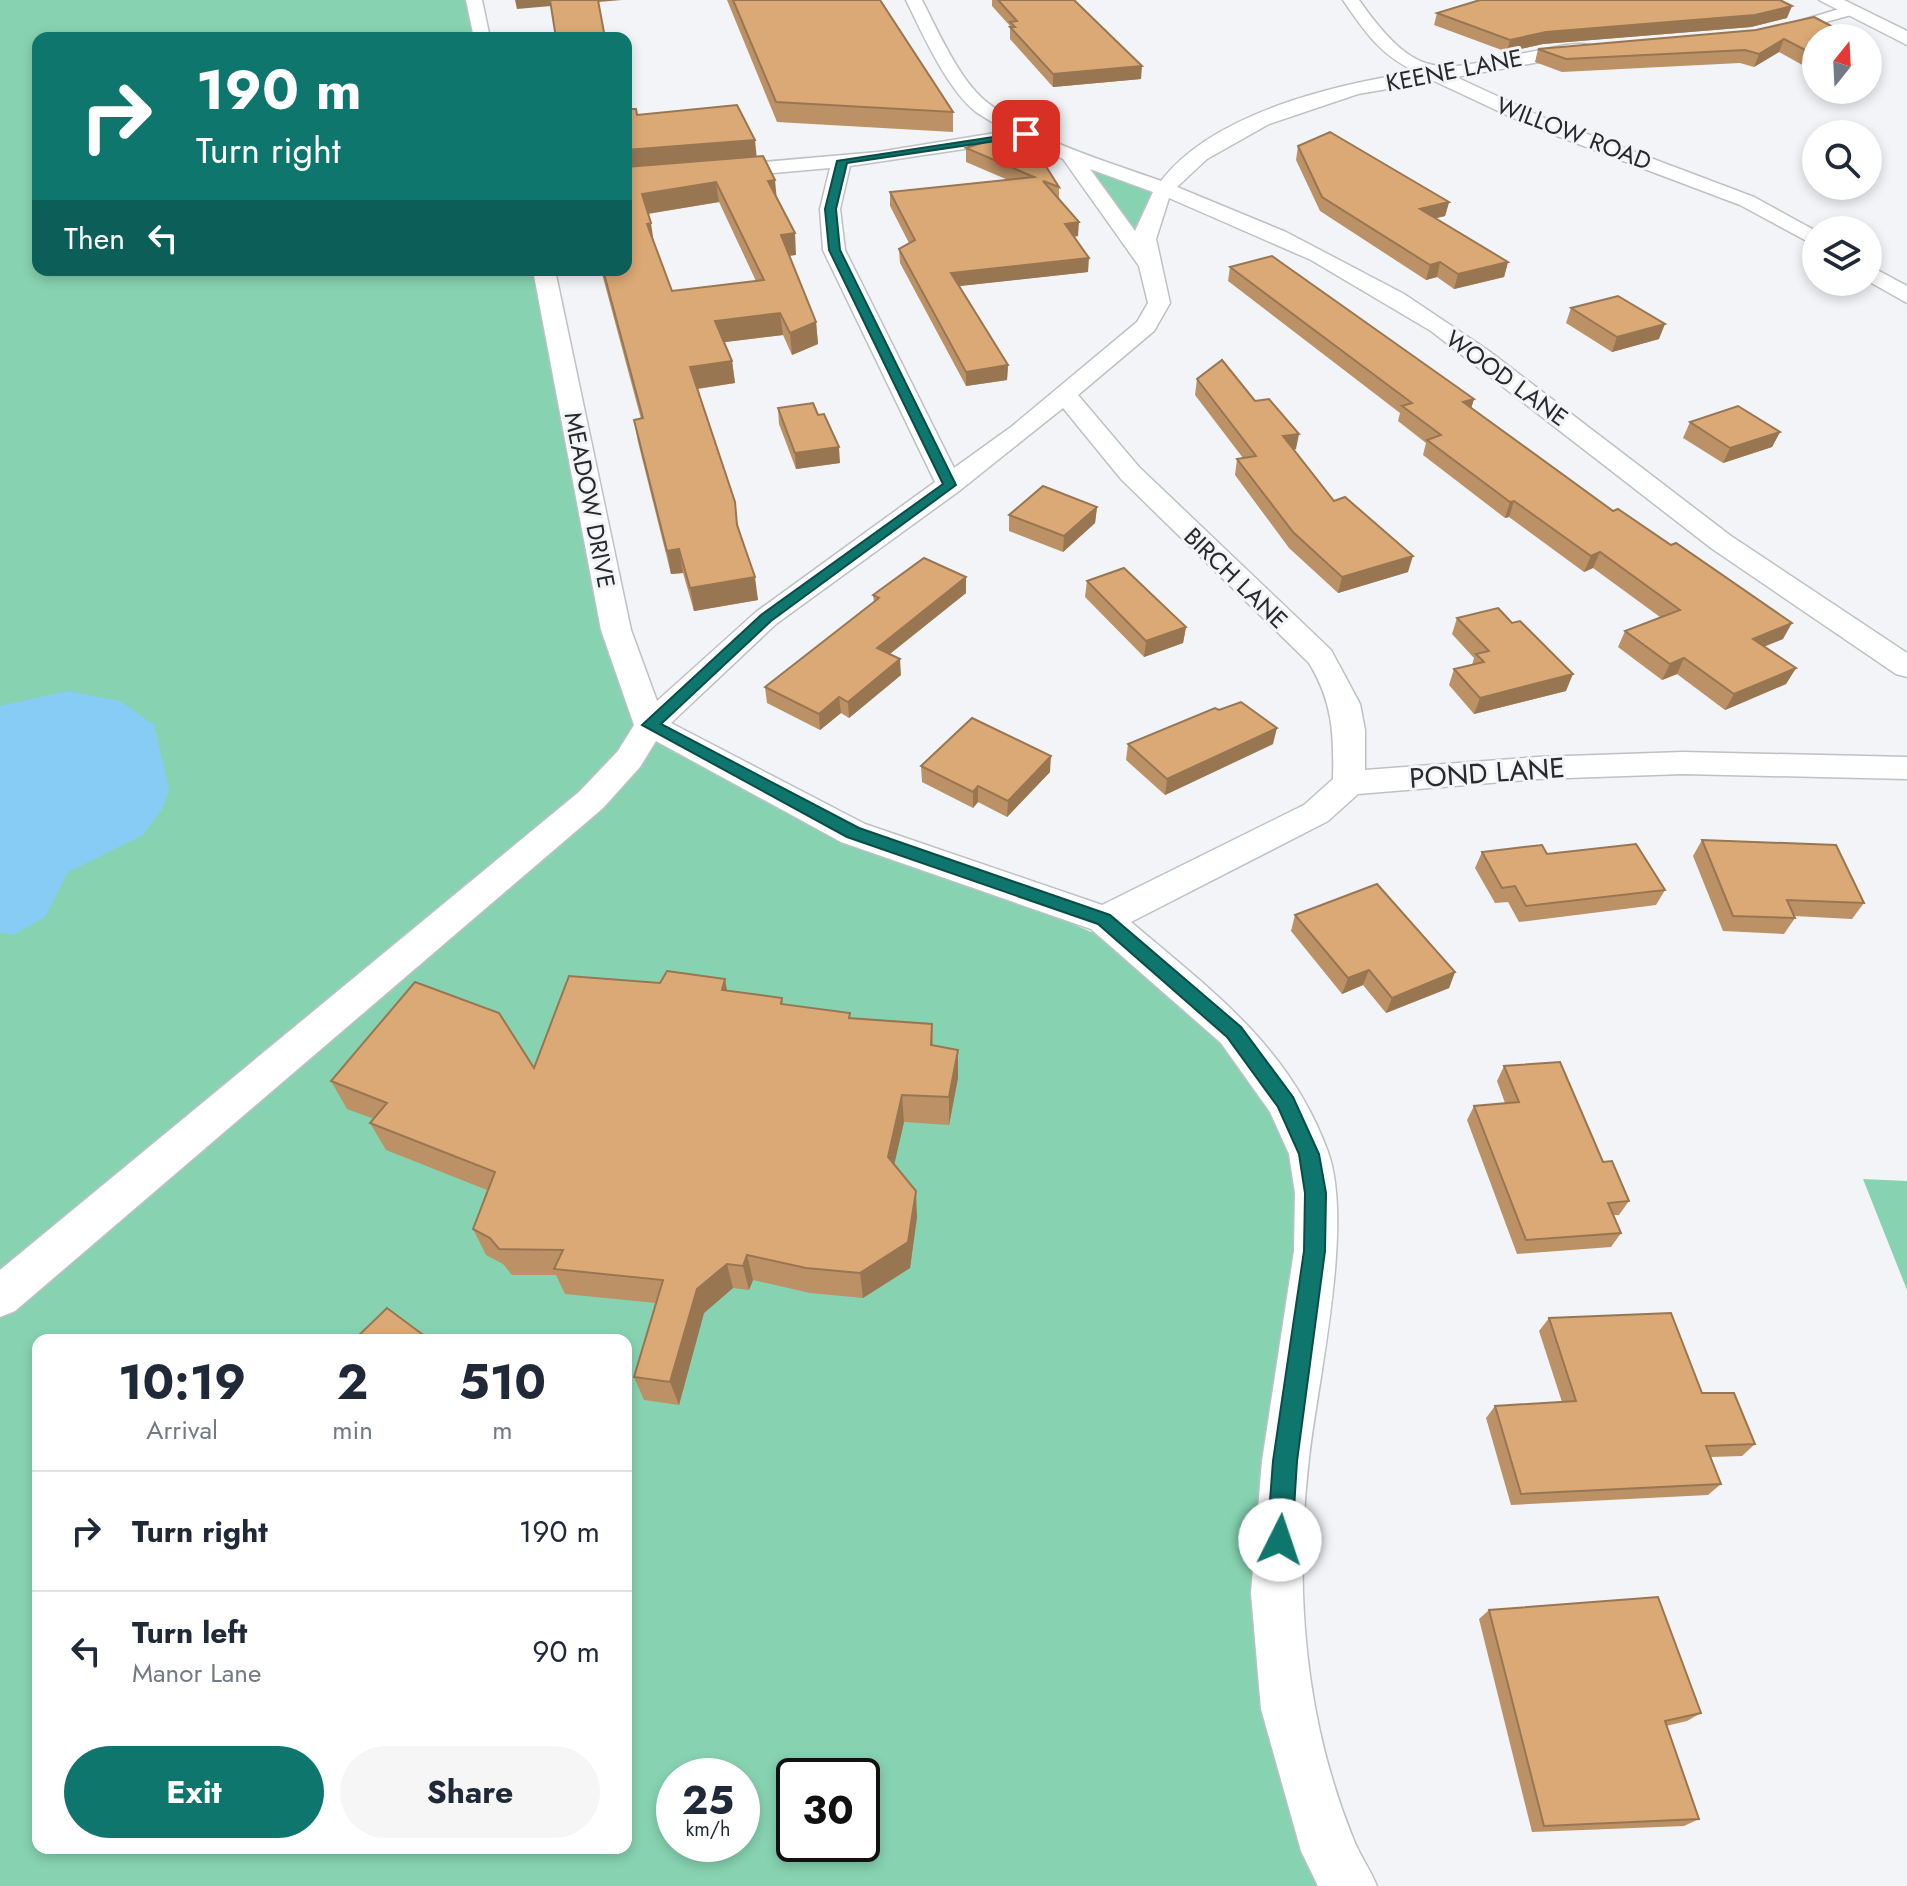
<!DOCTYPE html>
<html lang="en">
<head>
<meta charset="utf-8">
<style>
	body { margin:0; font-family:Jost,sans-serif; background:#f6f6f7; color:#1f2937; height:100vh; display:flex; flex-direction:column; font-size:30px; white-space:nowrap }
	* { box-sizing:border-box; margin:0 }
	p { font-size:26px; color:#747a83 }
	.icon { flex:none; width:44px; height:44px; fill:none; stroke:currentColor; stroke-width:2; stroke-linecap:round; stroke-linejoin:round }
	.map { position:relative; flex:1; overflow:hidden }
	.details { position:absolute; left:32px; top:1334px; width:600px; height:520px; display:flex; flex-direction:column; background:#fff; border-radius:16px; box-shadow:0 4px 12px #0003 }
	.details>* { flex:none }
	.banner { position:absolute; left:32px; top:32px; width:600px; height:244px; border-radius:16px; box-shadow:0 4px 12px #0003; background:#0f766e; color:#fff; overflow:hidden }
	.needle { width:52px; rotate:18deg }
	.fabs { position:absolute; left:1802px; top:24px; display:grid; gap:16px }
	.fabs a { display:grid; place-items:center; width:80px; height:80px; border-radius:50%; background:#fff; box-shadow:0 4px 12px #0003; font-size:40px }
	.speed { position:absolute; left:656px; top:1758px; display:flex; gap:16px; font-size:40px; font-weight:700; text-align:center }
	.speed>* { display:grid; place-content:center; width:104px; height:104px; border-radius:50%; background:#fff; box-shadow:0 4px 12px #0003; line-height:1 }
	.speed small { font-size:20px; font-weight:400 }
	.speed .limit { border:4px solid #111; border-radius:12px; background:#fff; color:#111 }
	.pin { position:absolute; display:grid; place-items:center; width:68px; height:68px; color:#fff; margin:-34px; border-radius:16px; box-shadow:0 4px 12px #0006 }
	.me { position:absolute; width:88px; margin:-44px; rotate:4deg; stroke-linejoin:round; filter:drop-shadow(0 0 6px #0008) }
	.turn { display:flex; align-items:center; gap:28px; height:168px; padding:0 32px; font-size:36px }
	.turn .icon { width:104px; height:104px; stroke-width:2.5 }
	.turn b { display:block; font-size:56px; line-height:68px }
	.then { display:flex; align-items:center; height:76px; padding:0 32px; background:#0003; gap:16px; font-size:30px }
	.eta { display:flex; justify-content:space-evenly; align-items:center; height:136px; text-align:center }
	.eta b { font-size:48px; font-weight:700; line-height:56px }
	.cta { display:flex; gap:16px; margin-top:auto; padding:16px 32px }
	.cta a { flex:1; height:92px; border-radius:48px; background:#0f766e; color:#fff; font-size:32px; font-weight:700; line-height:92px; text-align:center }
	.cta a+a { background:#f6f6f7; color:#1f2937 }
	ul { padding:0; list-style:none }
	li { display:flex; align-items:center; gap:24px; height:120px; padding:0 32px; border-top:2px solid #e0e1e3 }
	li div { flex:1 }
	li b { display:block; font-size:30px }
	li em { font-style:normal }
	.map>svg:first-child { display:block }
</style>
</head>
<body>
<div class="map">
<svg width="1907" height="1886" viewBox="0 0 1907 1886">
	<rect width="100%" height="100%" fill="#f2f4f7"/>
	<g fill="#87d3b1" fill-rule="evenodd">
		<path d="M0,0H467L476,38H38V270H533L650,725L933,862L1116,943L1234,1032L1309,1154L1287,1708L1363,1886H0ZM38,1340H626V1848H38ZM674,1776H742V1844H674ZM794,1776H862V1844H794Z"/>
		<path d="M1078,160L1158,189L1138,239Z"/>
		<path d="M1863,1179L1907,1181V1290Z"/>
	</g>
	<path fill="#87ccf4" d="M67,691L120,701L154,725L169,788L163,808L143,835L68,872L45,917L13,935L0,932V706Z"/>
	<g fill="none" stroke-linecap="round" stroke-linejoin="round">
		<defs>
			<g id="street">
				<path d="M466,0H482L490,38H474Z"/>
				<path d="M906,0H922C938,31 960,82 988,103C1037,142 1103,160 1161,181C1213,113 1336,84 1417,72C1381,56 1365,32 1343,0H1359C1424,92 1444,67 1541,50C1556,47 1575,42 1590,45L1593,49L1584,54L1456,77L1542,117L1754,197L1816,231V246L1740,205L1528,125L1434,81L1358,94L1269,124L1207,159L1177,187L1286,232L1404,294L1489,351L1731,536L1907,653V677L1896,674L1711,548L1431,331L1311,260L1169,198L1156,239L1170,303L1154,331L1078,395L1139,467L1331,650L1360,704L1365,730V770L1538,757L1683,752L1907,757V779L1683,774L1538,779L1358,794L1328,821L1131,922C1212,991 1290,1047 1328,1152C1354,1224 1318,1379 1309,1458C1294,1586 1304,1717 1353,1838C1359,1854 1370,1869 1377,1886H1318L1301,1851L1261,1709L1251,1593L1262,1461L1294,1251L1295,1193L1289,1154L1270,1112L1221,1043L1091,929L841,842L656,741L640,767L603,808L15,1311L0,1317V1270L579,792L618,751L634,725L601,630L533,270H555L631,630L657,701L756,612L935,482L823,250L820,209L830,168L626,186V174L878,152L1008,131C998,125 986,119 976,112C947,89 922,33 906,0ZM1024,140L1063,159L1139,266L1148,303L1137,322L1011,427L954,468L845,250L840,209L850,166ZM1090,169L1153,192L1135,231ZM1063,408L1121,479L1309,663C1333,702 1334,735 1333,779L1304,805L1102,905L865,824L671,723L776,624L959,491Z"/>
				<path d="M1849,6L1857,11L1855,14L1774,36L1766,31Z"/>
				<path d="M1868,265L1907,286V303L1868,281Z"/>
			</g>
			<path id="secondary" d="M1819,0H1844L1907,31V45Z"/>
		</defs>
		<use href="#street" stroke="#bec0c3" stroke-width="3"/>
		<use href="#secondary" stroke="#bec0c3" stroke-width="3"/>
		<use href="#street" fill="#fff" fill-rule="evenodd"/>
		<use href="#secondary" fill="#fff" fill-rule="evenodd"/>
	</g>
	<g fill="#bc9165" fill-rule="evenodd">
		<path d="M727,0H880L953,112V132L777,122Z"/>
		<path d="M992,0H1074L1141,79L1053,87L1010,39V26L992,6Z"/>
		<path d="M1437,13L1787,18L1751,27L1543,44L1507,52L1434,25Z"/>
		<path d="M1814,17L1816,65L1806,67L1779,52L1754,67L1740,63L1562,72L1535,62L1538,49L1756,30Z"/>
		<path d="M637,115L756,157L777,198L796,255L789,256L816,322L818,344L792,355L783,335L724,342L732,361L735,383L698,389L739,528L758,600L694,611L683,573L671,574L638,442L634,420L641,419L601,270H626ZM719,202L756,281L672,291L654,243L648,214Z"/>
		<path d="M1298,146L1449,202L1445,216L1436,218L1508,262L1504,277L1454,289L1437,277L1426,280L1320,211L1296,160Z"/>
		<path d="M966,148L1059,187V199L1078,236L1074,237L1088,272L959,286L1008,365L1007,380L966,386L900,263L899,249L909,243L890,206V192L1008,180L966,162Z"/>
		<path d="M1230,267L1474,399L1471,408L1783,639L1764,646L1796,668L1786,684L1725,710L1677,674L1662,680L1618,647L1625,631L1660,617L1593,568L1584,572L1509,517L1505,518L1423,455L1426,443L1398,421L1400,413L1228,281Z"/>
		<path d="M1571,308L1659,339L1612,352L1566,323Z"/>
		<path d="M1197,379L1255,401L1296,449L1294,450L1334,501L1408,572L1338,593L1289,548L1235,475L1237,459L1243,458L1195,395Z"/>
		<path d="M778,408L840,463L796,469L779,424Z"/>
		<path d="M1690,422L1780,432L1772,447L1723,463L1683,438Z"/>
		<path d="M1097,507L1095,523L1063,552L1009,531V515Z"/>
		<path d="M966,577V593L890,654L901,675L849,718L841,713L820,730L767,703L765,687L874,602L873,595Z"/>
		<path d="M1087,581L1186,627L1183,643L1144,657L1085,597Z"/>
		<path d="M1457,618L1566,691L1474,714L1449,685L1454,669L1472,665L1474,658L1452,634Z"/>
		<path d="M1128,744H1273L1165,795L1126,760Z"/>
		<path d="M921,766L1050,772L1007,817L978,802L973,808L922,782Z"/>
		<path d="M1702,840L1864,903L1852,919L1794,916L1795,918L1784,934L1723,931L1693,856Z"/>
		<path d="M1482,852L1547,854L1665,890L1656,905L1519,922L1508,902L1495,903L1475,868Z"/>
		<path d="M1295,915L1455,972L1449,988L1386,1013L1363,985L1342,994L1291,931Z"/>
		<path d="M727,991L782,998L783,1004L850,1018L932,1024L933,1046L958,1078L949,1125L904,1122L894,1164L917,1217L910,1268L863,1298L810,1293L753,1280L749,1290L733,1288L704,1313L679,1405L644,1400L634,1377L656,1303L565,1294L556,1275H512L503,1264L486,1255L473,1229L487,1190L386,1150L370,1123L374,1119L347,1109L331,1081L534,1068Z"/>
		<path d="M1504,1066L1603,1162L1629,1201L1619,1215H1614L1621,1233L1611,1247L1517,1254L1467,1120L1474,1106L1505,1103L1497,1081Z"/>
		<path d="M1549,1318L1702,1393L1755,1444L1742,1456L1711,1457L1721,1484L1708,1495L1511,1505L1486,1418L1495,1406L1562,1402L1539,1331Z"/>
		<path d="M1489,1610L1701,1713L1687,1721L1666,1726L1699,1819L1684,1826L1532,1832L1479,1619Z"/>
	</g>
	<g fill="#997652">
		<path d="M515,0H550L551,6L517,9Z"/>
		<path d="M597,0H622L598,2Z"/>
		<path d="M1792,6L1787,18L1751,27L1543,44L1507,52L1510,40L1546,32Z"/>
		<path d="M1784,39L1779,52L1754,67L1759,54Z"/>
		<path d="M1811,53H1816V65L1806,67Z"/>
		<path d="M1142,66L1141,79L1053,87V74Z"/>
		<path d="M755,140L757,160L626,171V150Z"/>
		<path d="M775,180L777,201L768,181Z"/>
		<path d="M716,182L719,202L645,214L642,194Z"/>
		<path d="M1449,202L1445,216L1417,223L1420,209Z"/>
		<path d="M1079,222L1078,236L1064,238L1065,224Z"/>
		<path d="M651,223L654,244L647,224Z"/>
		<path d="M795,233L796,255L782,256L781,235Z"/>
		<path d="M1089,258L1088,272L951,287V273Z"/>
		<path d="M1440,262L1437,277L1426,280L1430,265Z"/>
		<path d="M1508,262L1504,277L1454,289L1458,274Z"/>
		<path d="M780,313L783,335L718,343L715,321Z"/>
		<path d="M816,322L818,344L792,355L790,333Z"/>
		<path d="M1665,324L1659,339L1612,352L1617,337Z"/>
		<path d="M732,361L735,383L694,389L690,367Z"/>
		<path d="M1008,365L1007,380L966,386V372Z"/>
		<path d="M1474,399L1469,415L1463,402Z"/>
		<path d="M1780,432L1772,447L1723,463L1730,448Z"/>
		<path d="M1299,434L1296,449L1280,452L1283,436Z"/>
		<path d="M839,447L840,463L796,469L795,453Z"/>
		<path d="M1514,501L1509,517L1505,518L1510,502Z"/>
		<path d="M1097,507L1095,523L1063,552L1064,536Z"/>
		<path d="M679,549L683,573L671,574L667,551Z"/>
		<path d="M1600,552L1593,568L1584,572L1591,556Z"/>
		<path d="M1413,556L1408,572L1338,593L1342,577Z"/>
		<path d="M755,577L758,600L694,611L690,588Z"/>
		<path d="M966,577V593L877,664V648Z"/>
		<path d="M1792,623L1783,639L1744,655L1753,639Z"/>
		<path d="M1186,627L1183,643L1144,657L1146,641Z"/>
		<path d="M1684,658L1677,674L1662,680L1670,664Z"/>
		<path d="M900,659L901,675L849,718L848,702Z"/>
		<path d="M1796,668L1786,684L1725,710L1734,694Z"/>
		<path d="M1573,674L1566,691L1474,714L1480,698Z"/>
		<path d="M839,697L841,713L820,730L819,714Z"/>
		<path d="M1277,728L1273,744L1165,795L1167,779Z"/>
		<path d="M1051,756L1050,772L1007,817L1008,801Z"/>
		<path d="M978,786V802L973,808V792Z"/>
		<path d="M1369,970L1363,985L1342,994L1348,978Z"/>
		<path d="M1455,972L1449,988L1386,1013L1392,998Z"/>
		<path d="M725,979L730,1007L722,990Z"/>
		<path d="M958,1050V1078L949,1125V1097Z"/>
		<path d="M902,1095L904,1122L890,1183L888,1157Z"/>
		<path d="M916,1191L917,1217L910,1268L863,1298L860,1273Z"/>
		<path d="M747,1255L753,1280L749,1290L743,1266Z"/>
		<path d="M727,1264L733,1288L704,1313L679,1405L670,1382L697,1289Z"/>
	</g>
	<g fill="#dba975" stroke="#997652" stroke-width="2" fill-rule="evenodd">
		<path d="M550,0H598L605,38H556Z"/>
		<path d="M733,0H880L953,112L776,102Z"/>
		<path d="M998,0H1074L1142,66L1053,74L1010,27H1015L1010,22L1017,21Z"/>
		<path d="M1480,0H1780L1792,6L1755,15L1546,32L1510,40L1437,13Z"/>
		<path d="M1814,17L1854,38H1816V53H1811L1784,39L1759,54L1745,50L1566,59L1538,49L1756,30Z"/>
		<path d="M737,105L755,140L626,150V109H636L637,115Z"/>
		<path d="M1023,130L1059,187L1043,181L1079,222L1065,224L1089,258L951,273L1008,365L966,372L899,249L915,240L890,192L1034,177L966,148Z"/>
		<path d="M1330,132L1449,202L1420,209L1508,262L1458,274L1440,262L1430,265L1322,197L1298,146Z"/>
		<path d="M763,156L775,180L768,181L795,233L781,235L816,322L790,333L780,313L715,321L732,361L690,367L735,502L737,525L755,577L690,588L679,549L667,551L634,420L643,418L603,270H626V167ZM716,182L764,280L672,291L647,224L651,223L642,194Z"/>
		<path d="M1272,256L1474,399L1463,402L1613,511L1618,509L1671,545L1676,543L1792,623L1753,639L1796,668L1734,694L1684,658L1670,664L1625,631L1680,610L1600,552L1591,556L1514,501L1510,502L1427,440L1441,435L1402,406L1412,403L1230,267Z"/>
		<path d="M1618,296L1665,324L1617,337L1571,308Z"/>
		<path d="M1222,360L1255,401L1269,399L1299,434L1283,436L1334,501L1345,497L1413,556L1342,577L1293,532L1237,459L1256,456L1197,379Z"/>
		<path d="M813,403L818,415L824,414L839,447L795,453L778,408Z"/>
		<path d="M1738,406L1780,432L1730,448L1690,422Z"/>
		<path d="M1043,486L1097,507L1064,536L1009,515Z"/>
		<path d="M924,558L966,577L877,648L900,659L848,702L839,697L819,714L765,687L879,598L873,595Z"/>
		<path d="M1124,568L1186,627L1146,641L1087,581Z"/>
		<path d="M1498,608L1512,623L1520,621L1573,674L1480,698L1454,669L1484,662L1476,654L1489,651L1457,618Z"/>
		<path d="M1241,702L1277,728L1167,779L1128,744L1215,708L1219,710Z"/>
		<path d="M972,718L1051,756L1008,801L978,786L973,792L921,766Z"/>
		<path d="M1702,840L1836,845L1864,903L1787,900L1795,918L1733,916Z"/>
		<path d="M1636,844L1665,890L1526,906L1515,886L1502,888L1482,852L1542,845L1547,854Z"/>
		<path d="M1377,884L1455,972L1392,998L1369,970L1348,978L1295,915Z"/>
		<path d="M667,971L725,979L722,990L782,998L781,1004L850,1013L849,1018L932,1024L931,1045L958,1050L949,1097L902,1095L888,1157L916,1191L908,1242L860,1273L806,1268L747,1255L743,1266L727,1264L697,1289L670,1382L634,1377L663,1280L554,1269L563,1250L499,1249L490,1238L473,1229L495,1172L370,1123L387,1103L331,1081L415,982L499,1013L534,1068L569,976L660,983Z"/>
		<path d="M1560,1062L1603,1162L1612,1161L1629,1201L1608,1203L1621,1233L1526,1240L1474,1106L1519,1102L1504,1066Z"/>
		<path d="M387,1308L426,1337L423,1340H354Z"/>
		<path d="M1671,1313L1702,1393H1734L1755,1444L1706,1446L1721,1484L1521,1494L1495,1406L1576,1401L1549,1318Z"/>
		<path d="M1658,1597L1701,1713L1665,1721L1699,1819L1544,1826L1489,1610Z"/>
	</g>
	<path fill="#0f766e" stroke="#0a4d48" stroke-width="2" d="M1026,132L1029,136L847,163L836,209L840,250L956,485L771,621L661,724L859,828L1110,915L1241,1027L1293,1097L1319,1154L1326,1193L1325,1251L1297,1461L1292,1540L1288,1549L1280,1553L1271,1549L1267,1540L1273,1461L1304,1251L1305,1193L1299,1154L1278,1107L1227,1037L1098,924L847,837L642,725L761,615L943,484L829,250L825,209L837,161Z"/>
	<g text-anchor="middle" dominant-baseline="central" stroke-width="6" stroke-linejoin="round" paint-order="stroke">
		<g font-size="24" fill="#28292a" stroke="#f2f4f7">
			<text transform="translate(1454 70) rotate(-11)">KEENE LANE</text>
			<text transform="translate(1574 133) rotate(21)">WILLOW ROAD</text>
			<text transform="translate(1507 378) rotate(36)">WOOD LANE</text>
			<text transform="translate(590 500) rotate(79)">MEADOW DRIVE</text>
			<text transform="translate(1236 578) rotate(44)">BIRCH LANE</text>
		</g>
		<g font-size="28" fill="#28292a" stroke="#f2f4f7">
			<text transform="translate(1487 773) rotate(-4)">POND LANE</text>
		</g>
	</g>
</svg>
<div class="fabs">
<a><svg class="needle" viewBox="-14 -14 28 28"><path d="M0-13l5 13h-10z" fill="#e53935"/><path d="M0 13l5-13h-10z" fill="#747a83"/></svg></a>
<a><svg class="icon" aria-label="search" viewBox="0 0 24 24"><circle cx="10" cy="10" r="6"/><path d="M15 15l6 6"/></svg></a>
<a><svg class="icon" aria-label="layers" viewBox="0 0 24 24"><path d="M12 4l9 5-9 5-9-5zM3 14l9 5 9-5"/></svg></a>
</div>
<div class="speed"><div>25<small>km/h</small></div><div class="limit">30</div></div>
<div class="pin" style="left:1026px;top:134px;background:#d93025"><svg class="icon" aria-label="arrive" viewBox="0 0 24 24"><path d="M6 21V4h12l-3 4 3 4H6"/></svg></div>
<svg class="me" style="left:1280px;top:1540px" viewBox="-20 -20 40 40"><circle r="19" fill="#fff"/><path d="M0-13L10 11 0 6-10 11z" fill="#0f766e"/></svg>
<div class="banner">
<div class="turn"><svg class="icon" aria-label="right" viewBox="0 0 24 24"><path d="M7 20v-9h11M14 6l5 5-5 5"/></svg><div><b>190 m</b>Turn right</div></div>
<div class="then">Then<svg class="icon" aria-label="left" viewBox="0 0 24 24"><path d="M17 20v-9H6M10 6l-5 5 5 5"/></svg></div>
</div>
<section class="details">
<div class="eta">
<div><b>10:19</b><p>Arrival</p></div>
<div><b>2</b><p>min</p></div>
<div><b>510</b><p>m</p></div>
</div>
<ul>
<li><svg class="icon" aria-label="right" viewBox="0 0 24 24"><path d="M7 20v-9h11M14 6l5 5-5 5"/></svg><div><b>Turn right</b></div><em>190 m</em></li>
<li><svg class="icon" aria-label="left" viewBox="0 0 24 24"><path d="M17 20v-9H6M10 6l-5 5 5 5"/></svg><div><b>Turn left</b><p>Manor Lane</p></div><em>90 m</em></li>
</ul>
<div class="cta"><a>Exit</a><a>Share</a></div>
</section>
</div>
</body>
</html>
